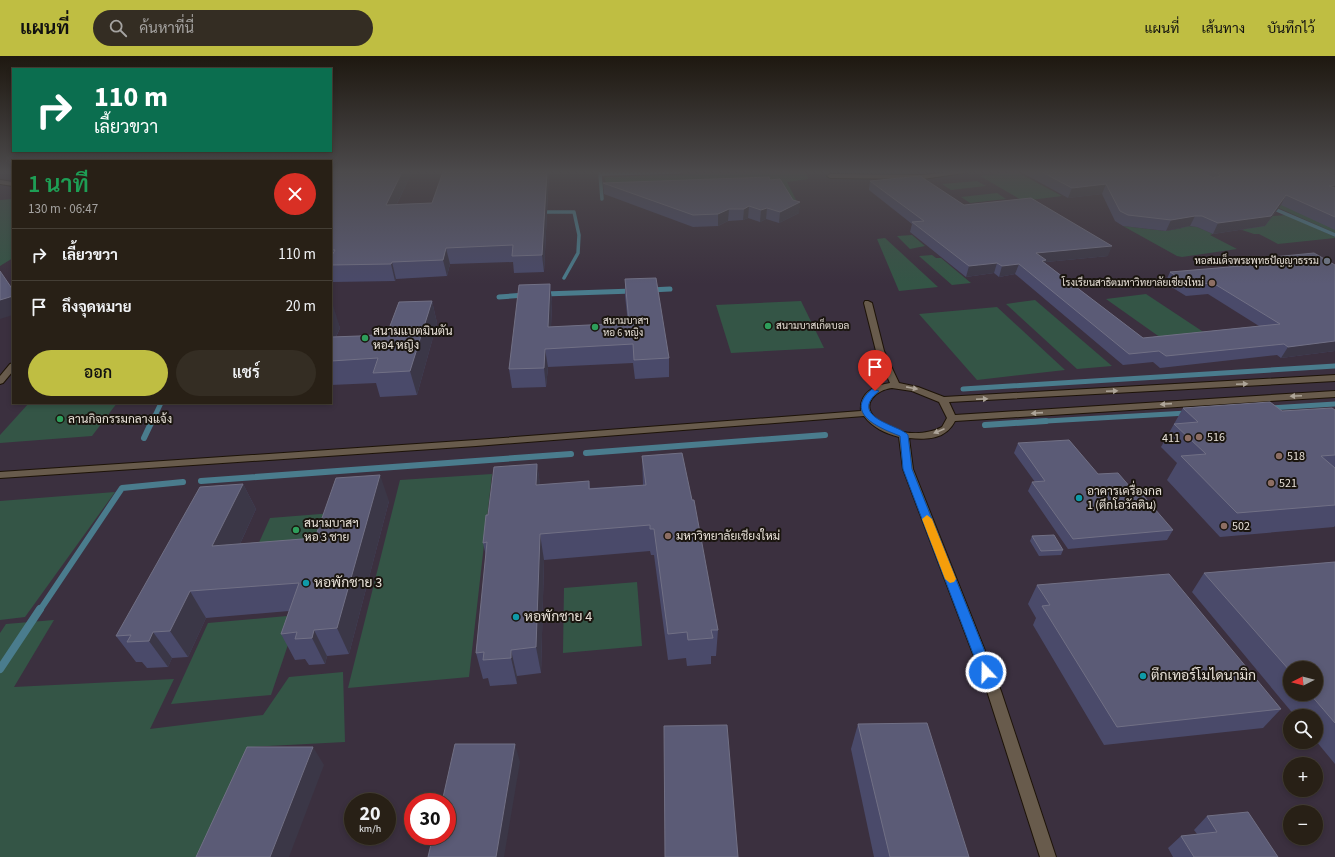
<!DOCTYPE html>
<html lang="th">
<head>
<meta charset="utf-8">
<style>
	body { margin:0; font-family:"Source Sans 3",Sarabun,sans-serif; background:#342d23; color:#f1f3f6; height:100vh; display:flex; flex-direction:column; font-size:15px; white-space:nowrap }
	* { box-sizing:border-box; margin:0 }
	p { font-size:13px; color:#a5a3a1 }
	.icon { flex:none; width:22px; height:22px; fill:none; stroke:currentColor; stroke-width:2; stroke-linecap:round; stroke-linejoin:round }
	.map { position:relative; flex:1; overflow:hidden }
	.details { position:absolute; left:12px; top:104px; width:320px; height:244px; display:flex; flex-direction:column; background:#282016; border-radius:0px; box-shadow:0 2px 6px #0003,0 0 0 1px #443e35 }
	.details>* { flex:none }
	.banner { position:absolute; left:12px; top:12px; width:320px; height:84px; border-radius:0px; box-shadow:0 2px 6px #0003,0 0 0 1px #443e35; background:#0b6e4f; color:#fff; overflow:hidden }
	.needle { width:26px; rotate:264deg }
	.fabs { position:absolute; left:1283px; top:605px; display:grid; gap:8px }
	.fabs a { display:grid; place-items:center; width:40px; height:40px; border-radius:50%; background:#282016; box-shadow:0 2px 6px #0003,0 0 0 1px #443e35; font-size:20px }
	.speed { position:absolute; left:344px; top:737px; display:flex; gap:8px; font-size:20px; font-weight:700; text-align:center }
	.speed>* { display:grid; place-content:center; width:52px; height:52px; border-radius:50%; background:#282016; box-shadow:0 2px 6px #0003,0 0 0 1px #443e35; line-height:1 }
	.speed small { font-size:10px; font-weight:400 }
	.speed .limit { border:6px solid #d22; background:#fff; color:#111 }
	.pin { position:absolute; display:grid; place-items:center; width:34px; height:34px; color:#fff; margin:-41px -17px; border-radius:50% 50% 50% 0; rotate:-45deg; box-shadow:0 0 4px #0007 }
	.pin .icon { rotate:45deg }
	.me { position:absolute; width:44px; margin:-22px; rotate:339deg; stroke-linejoin:round; filter:drop-shadow(0 0 3px #0008) }
	.turn { display:flex; align-items:center; gap:14px; height:84px; padding:0 16px; font-size:18px }
	.turn .icon { width:52px; height:52px; stroke-width:2.5 }
	.turn b { display:block; font-size:28px; line-height:34px }
	.round { display:grid; place-items:center; flex:none; width:42px; height:42px; border-radius:21px; background:#342d23 }
	.head { display:flex; align-items:center; justify-content:space-between; height:68px; padding:0 16px }
	h1 { font-size:24px; font-weight:600; line-height:30px; color:#1e9e55 }
	.action { display:flex; gap:8px; margin-top:auto; padding:8px 16px }
	.action a { flex:1; height:46px; border-radius:24px; background:#bfbe42; color:#111; font-size:16px; font-weight:600; line-height:46px; text-align:center }
	.action a+a { background:#342d23; color:#f1f3f6 }
	ul { padding:0; list-style:none }
	li { display:flex; align-items:center; gap:12px; height:52px; padding:0 16px; border-top:1px solid #443e35 }
	li div { flex:1 }
	li b { display:block; font-size:15px }
	li em { font-style:normal }
	header { display:flex; align-items:center; gap:24px; box-sizing:border-box; height:56px; padding:0 20px; background:#bfbe42; color:#111 }
	header strong { font-size:19px }
	nav { display:flex; gap:22px; margin-inline-start:auto; font-size:14px }
	.search { width:280px; height:36px; background:#342d23; display:flex; align-items:center; gap:10px; box-sizing:border-box; padding:0 14px; border-radius:22px; color:#a5a3a1; font-size:15px }
	.map>svg:first-child { display:block }
</style>
</head>
<body>
<header>
<strong>แผนที่</strong>
<div class="search"><svg class="icon" aria-label="search" viewBox="0 0 24 24"><circle cx="10" cy="10" r="6"/><path d="M15 15l6 6"/></svg>ค้นหาที่นี่</div>
<nav><a>แผนที่</a><a>เส้นทาง</a><a>บันทึกไว้</a></nav>
</header>
<div class="map">
<svg width="1335" height="801" viewBox="0 0 1335 801">
	<rect width="100%" height="100%" fill="#362b1e"/>
	<path fill="#3b303f" fill-rule="evenodd" d="M0,116H13V347H331V116H1335V801H0ZM1290,612H1316V638H1290ZM1290,660H1316V686H1290ZM1290,708H1316V734H1290ZM353,746H387V780H353ZM413,746H447V780H413ZM1290,756H1316V782H1290Z"/>
	<g fill="#345546">
		<path d="M768,116H806L808,123L787,126L800,152L610,137L604,121Z"/>
		<path d="M839,116H915L918,118L840,119Z"/>
		<path d="M1017,116L1062,140L1023,145L980,120Z"/>
		<path d="M977,125L986,130L951,134L942,128Z"/>
		<path d="M1220,126L1335,159V177Z"/>
		<path d="M997,137L1006,143L970,147L961,141Z"/>
		<path d="M13,143V202L0,210V144Z"/>
		<path d="M1287,159L1335,181V182L1278,188L1259,178H1254L1242,174L1273,160Z"/>
		<path d="M1179,169L1197,171L1213,178L1210,179L1237,193L1182,201L1177,200L1123,170L1166,175L1182,172Z"/>
		<path d="M912,179L925,190L910,193L897,180Z"/>
		<path d="M885,182L938,231L899,235L877,183Z"/>
		<path d="M932,199L936,202H941L971,227L952,229L919,200Z"/>
		<path d="M1146,238L1214,283L1171,289L1106,243Z"/>
		<path d="M1035,244L1112,310L1077,313L1006,248Z"/>
		<path d="M801,245L824,292L731,297L716,249Z"/>
		<path d="M997,251L1065,314L977,324L919,258Z"/>
		<path d="M29,347H117L92,380L0,387V379Z"/>
		<path d="M492,418L469,621L348,632L400,424Z"/>
		<path d="M115,436L25,561L0,564V445Z"/>
		<path d="M333,457L323,486L257,491L270,462Z"/>
		<path d="M637,526L642,590L563,597L564,532Z"/>
		<path d="M298,559L271,639L171,648L208,567Z"/>
		<path d="M54,564L14,631L174,623L150,673L263,659L289,621L343,616L345,686L251,691L201,801H0V577L6,568Z"/>
	</g>
	<g fill="none" stroke-linecap="round" stroke-linejoin="round">
		<g stroke="#4a7c8d" stroke-width="3.5">
			<path d="M602,143L600,118L679,116"/>
			<path d="M1270,151L1335,179"/>
			<path d="M540,156H574L579,179L578,197L564,222"/>
		</g>
		<g stroke="#4a7c8d" stroke-width="5">
			<path d="M650,234L670,233"/>
			<path d="M544,238L633,235"/>
			<path d="M499,241L525,239"/>
			<path d="M963,333L1335,310"/>
			<path d="M1270,352L1335,348"/>
			<path d="M152,366L161,347"/>
			<path d="M1029,366L1187,357"/>
		</g>
		<g stroke="#4a7c8d" stroke-width="6">
			<path d="M985,369L1046,365"/>
			<path d="M144,382L152,365"/>
			<path d="M586,397L825,379"/>
			<path d="M201,425L571,398"/>
			<path d="M40,554L122,432L183,426"/>
		</g>
		<path stroke="#4a7c8d" stroke-width="8" d="M0,613L40,553"/>
		<defs>
			<g id="minor">
				<path d="M951,116H970L923,123L830,122L827,120L830,118L923,119Z"/>
				<path d="M0,124L13,126V130L0,128Z"/>
				<path d="M865,245H868L872,247L884,295L899,327L918,331L944,341L1335,319V325L949,346L955,359L1335,335V341L955,365C946,383 928,384 909,382L913,413L1001,635L1056,801H1040L987,635L903,413L899,381C885,377 873,372 864,360L476,390L0,422V416L476,384L861,355C859,337 875,329 890,327L876,295L864,247ZM892,332L912,335L939,346L947,362L942,371C923,381 892,379 876,363C860,348 876,334 892,332Z"/>
				<path d="M13,307V315L3,327L0,328V320L10,308Z"/>
			</g>
		</defs>
		<use href="#minor" stroke="#1d1307" stroke-width="2"/>
		<use href="#minor" fill="#685b4c" fill-rule="evenodd"/>
	</g>
	<g fill="#4a4a6a" fill-rule="evenodd">
		<path d="M331,116H412L397,148L432,147L549,116L544,216L514,217L513,206L450,208L447,220L396,223L395,225L332,226L331,224Z"/>
		<path d="M1021,116H1325L1335,120V174L1281,149L1265,170L1213,178L1197,171L1190,170L1166,175L1123,170L1115,165L1102,138L1068,142Z"/>
		<path d="M770,124L799,157L779,167L766,163L760,166L748,162L743,164L728,165L718,170L693,171L604,138L603,127Z"/>
		<path d="M870,125L964,149L1108,200L1046,206L1045,207L1143,282L1259,270L1208,238L1186,240L1165,227L1170,216L1229,211L1232,205L1335,209V295L1281,302L1277,299L1160,312L1153,306L1123,309L1015,218L999,221L994,217L966,221L910,176L912,168L869,134Z"/>
		<path d="M625,223L669,302V321L635,323L633,307L548,311L546,331L512,332L509,313L550,228L552,246L551,271L628,267L625,240Z"/>
		<path d="M432,245L437,267L417,339L380,341L376,327L331,329V249L340,272L336,281L359,280L387,278Z"/>
		<path d="M1183,352L1282,355L1335,354V470L1334,471L1220,481L1167,424L1177,407L1161,391Z"/>
		<path d="M1018,387L1098,418L1137,439L1173,474L1167,484L1068,493L1028,435L1032,426H1035L1014,397Z"/>
		<path d="M642,400L718,574L716,600H711V608L687,610L686,602L668,604L654,499H651L650,495L544,504L541,617L517,620V628L490,630L488,622L483,623L476,597L486,500L483,487L488,459L537,408L540,429L589,425L590,432L643,429Z"/>
		<path d="M243,428L256,453L240,488L315,482L389,445L349,598L327,600L325,608L309,609L305,603L295,604L281,578L289,555L206,562L188,601L172,602L168,611L147,612L142,606H136L116,580Z"/>
		<path d="M1032,480L1063,494L1061,499L1039,500L1030,485Z"/>
		<path d="M1335,506V708L1316,685V660H1295L1192,536L1204,517ZM1290,612L1316,638H1290Z"/>
		<path d="M1037,529L1281,653L1263,672L1104,689L1033,569L1036,562L1028,548Z"/>
		<path d="M858,668L969,801H874L851,693Z"/>
		<path d="M1207,760L1278,801H1173L1168,792L1181,780L1197,778L1194,774Z"/>
	</g>
	<g fill="#3b3747">
		<path d="M402,116H412L389,164L386,149Z"/>
		<path d="M547,116H549L544,216L542,199Z"/>
		<path d="M1106,128L1102,138L1068,142L1072,132Z"/>
		<path d="M1335,129V138L1329,130Z"/>
		<path d="M1286,139L1281,149L1265,170L1213,178L1218,167Z"/>
		<path d="M800,146L799,157L779,167L780,156Z"/>
		<path d="M749,150L748,162L743,164L744,153Z"/>
		<path d="M767,152L766,163L760,166L761,154Z"/>
		<path d="M729,153L728,165L718,170V158Z"/>
		<path d="M1195,160L1190,170L1166,175L1171,164Z"/>
		<path d="M1112,190L1108,200L1046,206L1043,214L1036,197Z"/>
		<path d="M446,192L450,208L447,220L443,204Z"/>
		<path d="M392,206L396,223L395,225L391,208Z"/>
		<path d="M997,207L994,217L966,221L969,210Z"/>
		<path d="M1019,208L1015,218L999,221L1002,210Z"/>
		<path d="M550,228L552,246L550,290L548,271Z"/>
		<path d="M13,240V259L0,263V244Z"/>
		<path d="M432,245L437,267L417,339L410,315Z"/>
		<path d="M333,249L340,272L331,291V252Z"/>
		<path d="M1335,285V295L1281,302L1288,291Z"/>
		<path d="M545,293L548,311L546,331L544,312Z"/>
		<path d="M537,408L541,434L536,429Z"/>
		<path d="M380,419L389,445L349,598L337,572Z"/>
		<path d="M243,428L256,453L227,516L212,490Z"/>
		<path d="M540,478L544,504L541,617L536,591Z"/>
		<path d="M190,535L206,562L188,601L170,575Z"/>
		<path d="M314,574L327,600L325,608L312,582Z"/>
		<path d="M153,576L172,602L168,611L149,585Z"/>
		<path d="M511,594L517,620V628L511,602Z"/>
		<path d="M515,688L520,706L504,801H496Z"/>
		<path d="M313,691L324,709L289,801H270Z"/>
	</g>
	<g fill="#5b5b76" stroke="#717085">
		<path d="M344,116H402L386,149L432,147L443,116H547L542,199L512,200L513,189L446,192L443,204L392,206L391,208L331,209V201L335,194H331V117Z"/>
		<path d="M1042,116H1201L1213,122L1220,120L1219,118L1215,116H1325L1335,120V129L1329,130L1335,132V161L1286,139L1271,160L1218,167L1202,160H1195L1171,164L1128,159L1120,155L1106,128L1072,132Z"/>
		<path d="M920,120L964,149L1031,142L1112,190L1036,197L1046,204L1042,205L1143,282L1280,268L1213,227L1191,229L1170,216L1241,210L1232,205L1314,197L1335,209V285L1288,291L1284,288L1166,300L1159,295L1129,298L1019,208L1002,210L997,207L969,210L912,166L924,165L870,125Z"/>
		<path d="M769,121L770,124L780,123L793,144L800,146L780,156L767,152L761,154L749,150L744,153H729L718,158L693,159L603,127Z"/>
		<path d="M0,215L13,234V240L0,244Z"/>
		<path d="M656,222L669,302L634,304L633,288L545,293L544,312L509,313L519,229L550,228L548,271L629,267L625,223Z"/>
		<path d="M432,245L410,315L373,317L378,302L331,305V281L359,280L387,278L399,246Z"/>
		<path d="M1270,346L1282,355L1332,352L1335,354V399L1321,400L1335,412V449L1237,457L1181,400L1206,398L1174,368L1198,366L1183,352Z"/>
		<path d="M1069,384L1098,418L1118,417L1137,439L1142,438L1173,474L1073,483L1032,426L1045,425L1018,387Z"/>
		<path d="M682,397L692,444H694L718,574H711L713,582L688,584L687,576L668,578L654,473H650V469L540,478L536,591L511,594V602L483,604L484,596L476,597L487,486L483,487L486,459H488L494,411L537,408L536,429L589,425V433L646,429L642,400Z"/>
		<path d="M380,419L337,572L314,574L312,582L295,583L297,576L281,578L299,527L190,535L170,575L153,576L149,585L127,586L131,579L116,580L200,431L243,428L212,490L315,482L336,422Z"/>
		<path d="M1054,479L1063,494L1041,495L1032,480Z"/>
		<path d="M1335,506V667L1310,638H1316V612H1290V615L1204,517Z"/>
		<path d="M1169,518L1281,653L1117,671L1042,550L1050,549L1037,529Z"/>
		<path d="M927,667L969,801H890L858,668Z"/>
		<path d="M727,669L738,801H665L664,670Z"/>
		<path d="M455,688H515L496,801H428L433,780H447V746H442Z"/>
		<path d="M247,691H313L270,801H196Z"/>
		<path d="M1248,756L1278,801H1194L1181,780L1217,776L1207,760Z"/>
	</g>
	<defs><path id="oneway-solid" d="M-6-.8H1V-3.2L6.5 0L1 3.2V.8H-6Z"/></defs>
	<g fill="#aea599">
		<use href="#oneway-solid" transform="translate(1242 328) rotate(-3)"/>
		<use href="#oneway-solid" transform="translate(912 332) rotate(11)"/>
		<use href="#oneway-solid" transform="translate(1112 335) rotate(-3)"/>
		<use href="#oneway-solid" transform="translate(1296 340) rotate(177)"/>
		<use href="#oneway-solid" transform="translate(982 343) rotate(-3)"/>
		<use href="#oneway-solid" transform="translate(1166 348) rotate(176)"/>
		<use href="#oneway-solid" transform="translate(1037 357) rotate(176)"/>
		<use href="#oneway-solid" transform="translate(939 375) rotate(157)"/>
	</g>
	<linearGradient id="sky" x2="0" y2="1"><stop stop-color="#1e1810"/><stop offset="0.51" stop-color="#4c4a4c"/><stop offset="1" stop-color="#4c4a4c" stop-opacity="0"/></linearGradient>
	<rect width="1335" height="228" fill="url(#sky)"/>
	<path fill="#1a73e8" stroke="#114b97" d="M872,333L879,335C877,337 874,339 872,342C856,363 901,370 908,379L912,413L993,616L991,619L986,621L982,619L980,616L903,413L900,380C880,372 843,358 872,333Z"/>
	<path fill="#f59e0b" d="M927,459L932,463L956,523L954,526L950,527L945,523L922,463Z"/>
	<circle fill="#6b7280" stroke="#1a150f" stroke-width="1.5" cx="1327" cy="205" r="4"/>
	<g fill="#8d6e63" stroke="#1a150f" stroke-width="1.5">
		<circle cx="1212" cy="227" r="4"/>
		<circle cx="1199" cy="381" r="4"/>
		<circle cx="1188" cy="382" r="4"/>
		<circle cx="1279" cy="400" r="4"/>
		<circle cx="1271" cy="427" r="4"/>
		<circle cx="1224" cy="470" r="4"/>
		<circle cx="668" cy="480" r="4"/>
	</g>
	<g fill="#2e9e5b" stroke="#1a150f" stroke-width="1.5">
		<circle cx="768" cy="270" r="4"/>
		<circle cx="595" cy="271" r="4"/>
		<circle cx="365" cy="282" r="4"/>
		<circle cx="60" cy="363" r="4"/>
		<circle cx="296" cy="474" r="4"/>
	</g>
	<g fill="#0f9aa8" stroke="#1a150f" stroke-width="1.5">
		<circle cx="1079" cy="442" r="4"/>
		<circle cx="306" cy="527" r="4"/>
		<circle cx="516" cy="561" r="4"/>
		<circle cx="1143" cy="620" r="4"/>
	</g>
	<g text-anchor="middle" dominant-baseline="central" stroke-width="4" stroke-linejoin="round" paint-order="stroke">
		<g font-size="10" fill="#e8e1d8" stroke="#1a150f" text-anchor="end">
			<text x="1319" y="205">หอสมเด็จพระพุทธปัญญาธรรม</text>
			<text x="1204" y="227">โรงเรียนสาธิตมหาวิทยาลัยเชียงใหม่</text>
			<text x="603" y="265" text-anchor="start">สนามบาสฯ<tspan x="603" dy="12">หอ 6 หญิง</tspan></text>
			<text x="776" y="270" text-anchor="start">สนามบาสเก็ตบอล</text>
		</g>
		<g font-size="12" fill="#e8e1d8" stroke="#1a150f" text-anchor="start">
			<text x="373" y="275">สนามแบตมินตัน<tspan x="373" dy="14">หอ4 หญิง</tspan></text>
			<text x="68" y="363">ลานกิจกรรมกลางแจ้ง</text>
			<text x="1207" y="381">516</text>
			<text x="1180" y="382" text-anchor="end">411</text>
			<text x="1287" y="400">518</text>
			<text x="1279" y="427">521</text>
			<text x="1087" y="435">อาคารเครื่องกล<tspan x="1087" dy="14">1 (ตึกโอวัลติน)</tspan></text>
			<text x="304" y="467">สนามบาสฯ<tspan x="304" dy="14">หอ 3 ชาย</tspan></text>
			<text x="1232" y="470">502</text>
			<text x="676" y="480">มหาวิทยาลัยเชียงใหม่</text>
		</g>
		<g font-size="14" fill="#e8e1d8" stroke="#1a150f" text-anchor="start">
			<text x="314" y="527">หอพักชาย 3</text>
			<text x="524" y="561">หอพักชาย 4</text>
			<text x="1151" y="620">ตึกเทอร์โมไดนามิก</text>
		</g>
	</g>
</svg>
<div class="fabs">
<a><svg class="needle" viewBox="-14 -14 28 28"><path d="M0-13l5 13h-10z" fill="#e53935"/><path d="M0 13l5-13h-10z" fill="#a5a3a1"/></svg></a>
<a><svg class="icon" aria-label="search" viewBox="0 0 24 24"><circle cx="10" cy="10" r="6"/><path d="M15 15l6 6"/></svg></a>
<a>+</a>
<a>−</a>
</div>
<div class="speed"><div>20<small>km/h</small></div><div class="limit">30</div></div>
<div class="pin" style="left:875px;top:335px;background:#d93025"><svg class="icon" aria-label="arrive" viewBox="0 0 24 24"><path d="M6 21V4h12l-3 4 3 4H6"/></svg></div>
<svg class="me" style="left:986px;top:616px" viewBox="-20 -20 40 40"><circle r="17" fill="#1a73e8" stroke="#fff" stroke-width="3"/><path d="M0-11L8 9 0 5-8 9z" fill="#fff"/></svg>
<div class="banner">
<div class="turn"><svg class="icon" aria-label="right" viewBox="0 0 24 24"><path d="M7 20v-9h11M14 6l5 5-5 5"/></svg><div><b>110 m</b>เลี้ยวขวา</div></div>
</div>
<section class="details">
<div class="head"><div><h1>1 นาที</h1><p>130 m · 06:47</p></div><a class="round" style="background:#d93025;color:#fff"><svg class="icon" aria-label="close" viewBox="0 0 24 24"><path d="M6 6l12 12M18 6L6 18"/></svg></a></div>
<ul>
<li><svg class="icon" aria-label="right" viewBox="0 0 24 24"><path d="M7 20v-9h11M14 6l5 5-5 5"/></svg><div><b>เลี้ยวขวา</b></div><em>110 m</em></li>
<li><svg class="icon" aria-label="arrive" viewBox="0 0 24 24"><path d="M6 21V4h12l-3 4 3 4H6"/></svg><div><b>ถึงจุดหมาย</b></div><em>20 m</em></li>
</ul>
<div class="action"><a>ออก</a><a>แชร์</a></div>
</section>
</div>
</body>
</html>
